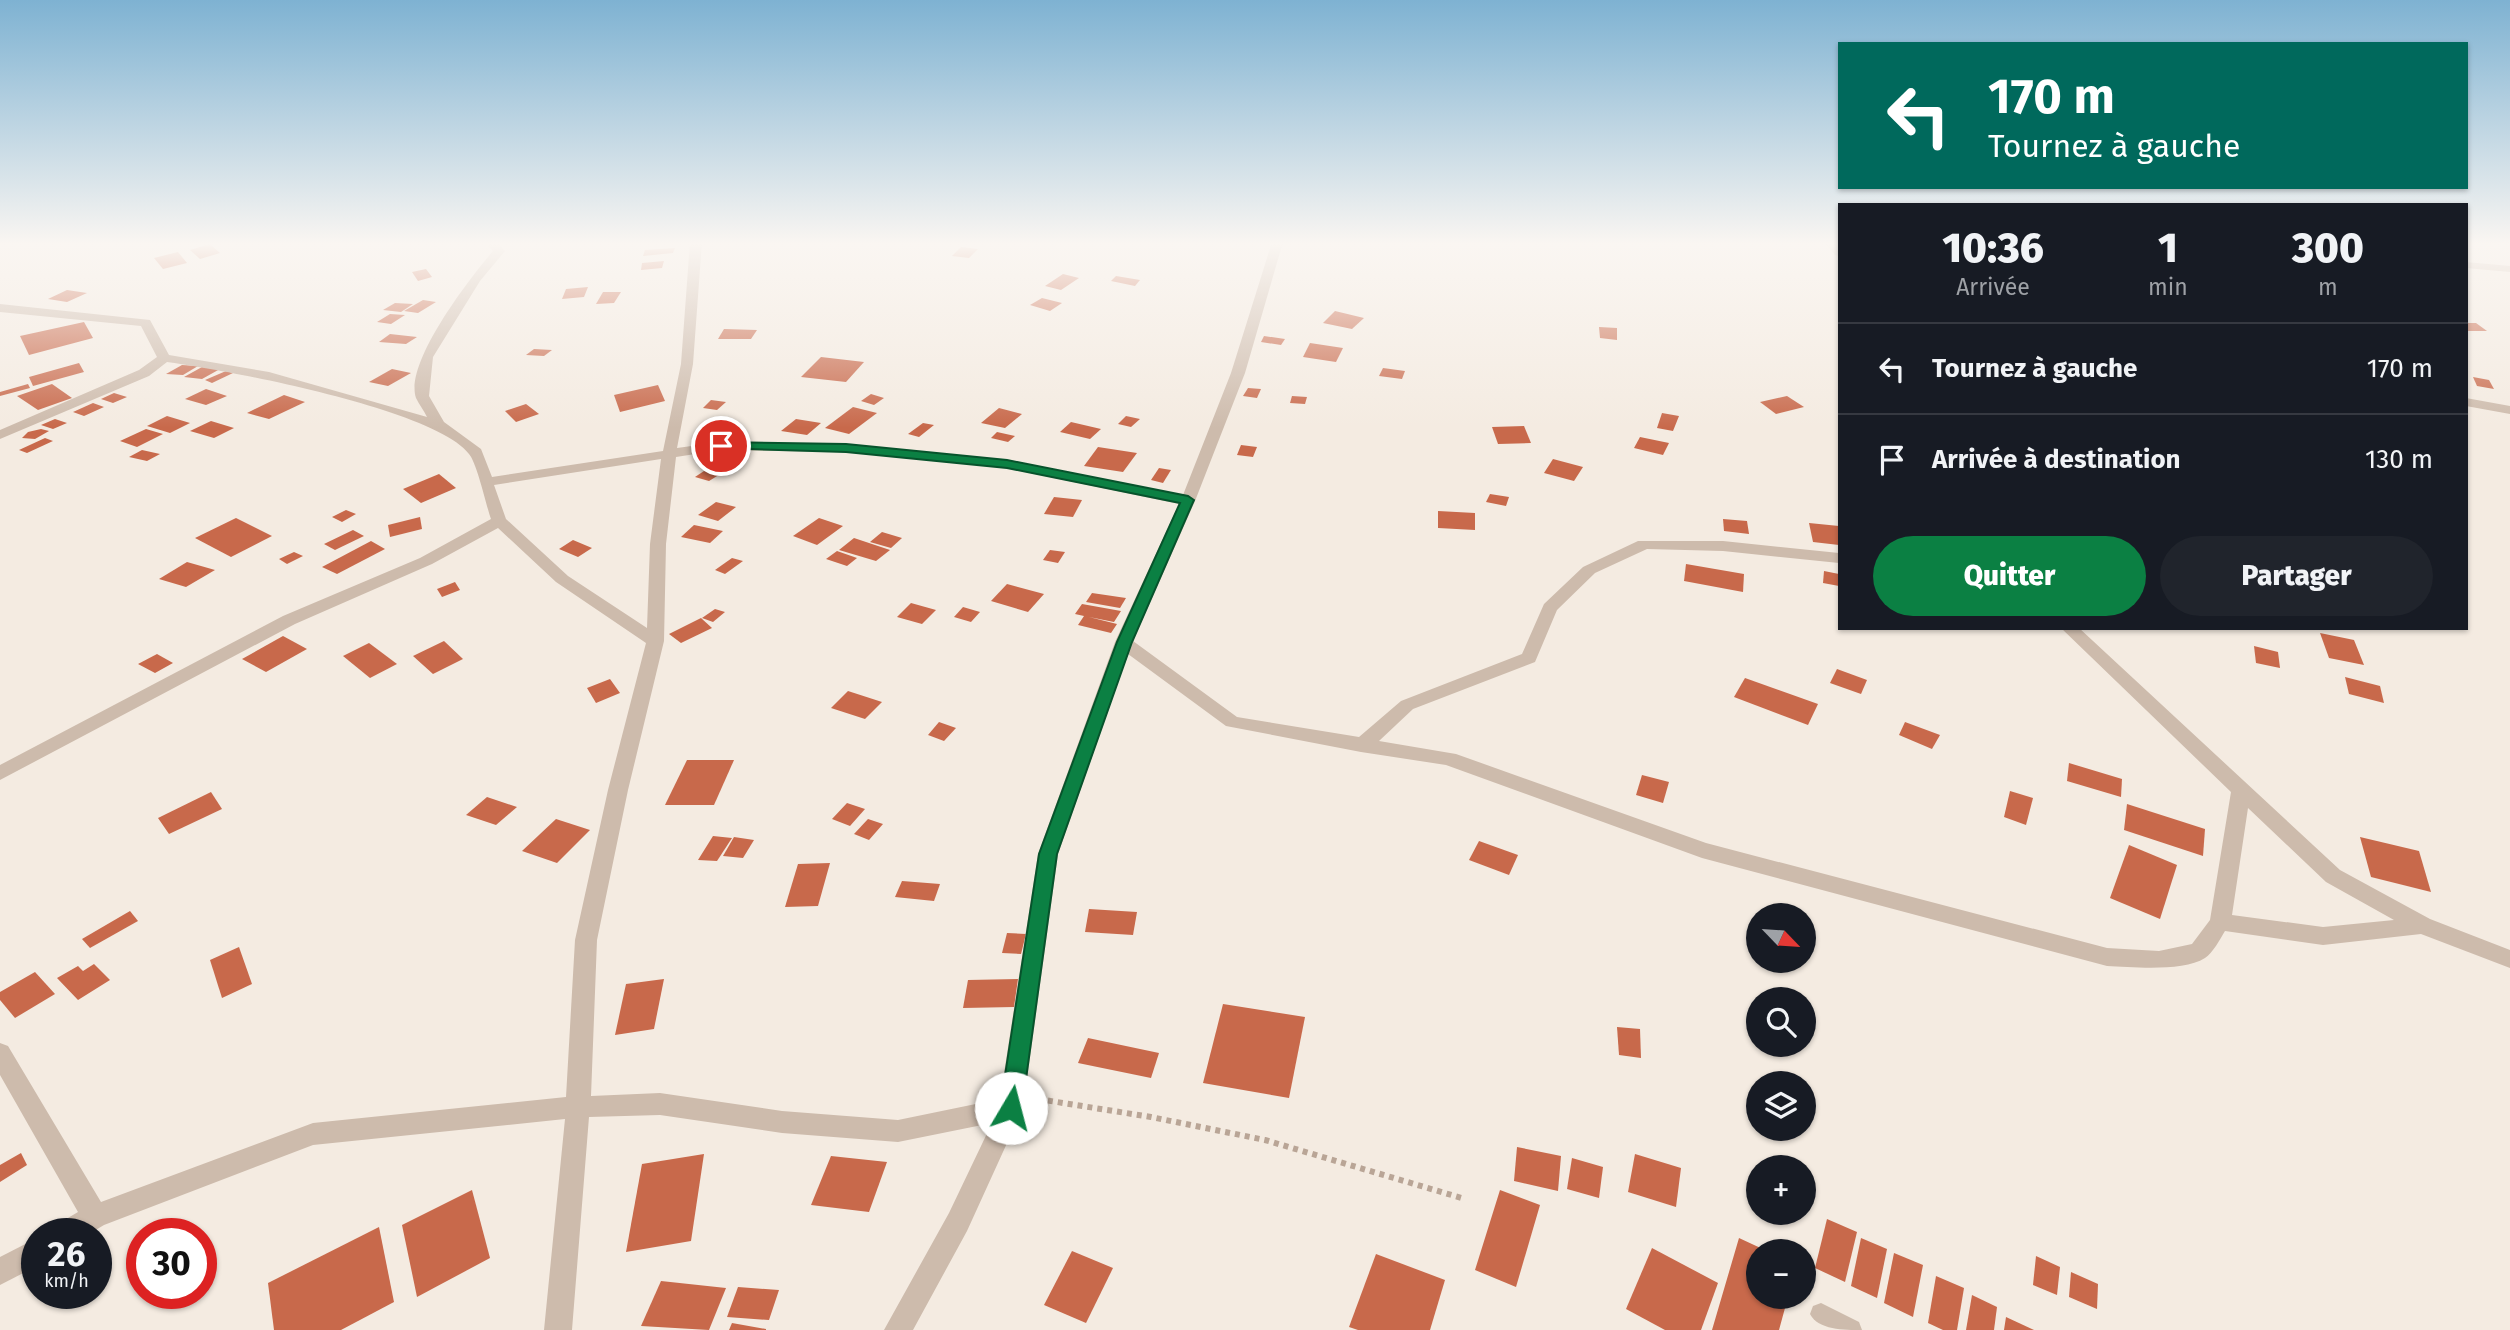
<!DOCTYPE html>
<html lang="fr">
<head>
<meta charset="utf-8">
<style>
	body { margin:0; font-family:"Fira Sans",sans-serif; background:#20242c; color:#f1f3f6; height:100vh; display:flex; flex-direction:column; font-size:26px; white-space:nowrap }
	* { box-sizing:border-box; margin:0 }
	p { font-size:23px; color:#9ea1a6 }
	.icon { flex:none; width:38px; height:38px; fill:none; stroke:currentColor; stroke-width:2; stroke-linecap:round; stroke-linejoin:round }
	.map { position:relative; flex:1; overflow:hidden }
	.side { position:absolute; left:1838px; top:203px; width:630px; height:427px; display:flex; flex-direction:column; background:#171b24; border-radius:0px; box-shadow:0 2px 5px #0004 }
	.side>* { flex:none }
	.banner { position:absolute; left:1838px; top:42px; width:630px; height:147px; border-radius:0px; box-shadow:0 2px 5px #0004; background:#00695c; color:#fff; overflow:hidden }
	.needle { width:46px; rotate:115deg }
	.controls { position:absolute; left:1746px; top:903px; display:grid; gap:14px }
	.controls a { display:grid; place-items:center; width:70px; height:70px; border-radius:50%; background:#171b24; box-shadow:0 2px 5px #0004; font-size:35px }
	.speed { position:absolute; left:21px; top:1218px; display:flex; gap:14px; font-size:35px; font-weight:700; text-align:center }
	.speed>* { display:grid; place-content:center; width:91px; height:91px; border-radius:50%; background:#171b24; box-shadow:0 2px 5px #0004; line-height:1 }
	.speed small { font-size:18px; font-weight:400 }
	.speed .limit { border:10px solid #d22; background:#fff; color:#111 }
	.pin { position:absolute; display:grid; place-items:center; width:60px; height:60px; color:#fff; margin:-30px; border:4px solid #fff; border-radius:50%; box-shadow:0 2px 7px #0007 }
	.me { position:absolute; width:77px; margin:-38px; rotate:8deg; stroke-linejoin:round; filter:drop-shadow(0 0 5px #0008) }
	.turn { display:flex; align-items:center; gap:24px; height:147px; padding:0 35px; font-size:32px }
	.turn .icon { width:91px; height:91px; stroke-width:2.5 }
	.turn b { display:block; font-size:49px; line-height:60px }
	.eta { display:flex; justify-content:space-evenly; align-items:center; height:119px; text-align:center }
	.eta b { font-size:42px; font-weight:800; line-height:49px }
	.button { display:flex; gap:14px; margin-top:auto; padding:14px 35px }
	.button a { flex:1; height:80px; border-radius:42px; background:#0b8043; color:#fff; font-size:28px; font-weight:800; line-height:80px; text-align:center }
	.button a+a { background:#20242c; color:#f1f3f6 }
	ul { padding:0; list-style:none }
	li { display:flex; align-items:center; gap:21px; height:91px; padding:0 35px; border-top:2px solid #363941 }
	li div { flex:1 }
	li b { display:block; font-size:26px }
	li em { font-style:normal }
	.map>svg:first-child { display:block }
</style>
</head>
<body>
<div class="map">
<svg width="2510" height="1330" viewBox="0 0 2510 1330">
	<rect width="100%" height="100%" fill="#f4ebe1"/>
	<g fill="#c8694b">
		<path d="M210,244L220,253L200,259L190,250Z"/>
		<path d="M961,247L978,249L969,258L952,256Z"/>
		<path d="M675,248L673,253L643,256L645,250Z"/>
		<path d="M178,252L187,263L163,269L154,258Z"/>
		<path d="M664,261L662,268L641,270L642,263Z"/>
		<path d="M426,269L432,277L418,281L412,272Z"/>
		<path d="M1063,274L1079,278L1061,290L1045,286Z"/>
		<path d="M1116,276L1140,280L1135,286L1111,281Z"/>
		<path d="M588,287L584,297L562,299L566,289Z"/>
		<path d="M67,290L87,293L67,302L48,299Z"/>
		<path d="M603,292H621L614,303L596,304Z"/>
		<path d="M1042,298L1062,303L1050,311L1030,305Z"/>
		<path d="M423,300L436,302L418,313L404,311Z"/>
		<path d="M395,303L413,304L401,312L383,310Z"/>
		<path d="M1335,311L1364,318L1352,329L1323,323Z"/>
		<path d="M390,314L405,315L391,324L377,322Z"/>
		<path d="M84,322L93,338L29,355L20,336Z"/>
		<path d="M2466,323H2476L2487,331H2466Z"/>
		<path d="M1599,327L1617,328V340L1600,338Z"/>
		<path d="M724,329L757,330L751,339H718Z"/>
		<path d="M390,334L417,337L406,344L379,342Z"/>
		<path d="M1264,336L1285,339L1281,345L1261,342Z"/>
		<path d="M1310,343L1343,348L1336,362L1303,357Z"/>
		<path d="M534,349L552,350L544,356L526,355Z"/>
		<path d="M821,357L864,362L846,382L801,377Z"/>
		<path d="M79,363L84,372L33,386L29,377Z"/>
		<path d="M182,365L198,366L183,375L166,374Z"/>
		<path d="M202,367L220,369L202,379L184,377Z"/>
		<path d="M1383,368L1405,371L1402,379L1379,376Z"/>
		<path d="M392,369L411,373L388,386L369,382Z"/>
		<path d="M226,371L233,373L212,383L205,380Z"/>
		<path d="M2473,377L2489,380L2494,389L2477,386Z"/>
		<path d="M28,384L30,388L0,396V392Z"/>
		<path d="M52,384L72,398L38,410L17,396Z"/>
		<path d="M658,385L665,401L620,412L614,395Z"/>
		<path d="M1248,388L1261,389L1257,398L1243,396Z"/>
		<path d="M206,389L227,396L206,405L185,399Z"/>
		<path d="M114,393L127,397L113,403L101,399Z"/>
		<path d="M871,394L884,398L874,405L861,401Z"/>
		<path d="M284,395L305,402L269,419L247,413Z"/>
		<path d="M1292,396L1307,397L1305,404L1290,403Z"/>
		<path d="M1787,396L1804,407L1776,414L1760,402Z"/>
		<path d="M711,400L726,402L717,410L703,408Z"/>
		<path d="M93,403L104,407L84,416L73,412Z"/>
		<path d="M526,404L539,414L516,422L505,411Z"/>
		<path d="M853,407L877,413L849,434L825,428Z"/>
		<path d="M999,408L1022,414L1005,428L981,423Z"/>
		<path d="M1662,413L1679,416L1673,431L1657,428Z"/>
		<path d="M167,416L190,423L170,433L147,426Z"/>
		<path d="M1126,416L1140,419L1131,427L1118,424Z"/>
		<path d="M55,419L67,423L53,429L41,425Z"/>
		<path d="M796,419L821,423L807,435L781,431Z"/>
		<path d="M211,421L234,428L214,438L190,431Z"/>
		<path d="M1071,422L1101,429L1090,439L1060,432Z"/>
		<path d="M923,423L934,425L919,437L908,434Z"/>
		<path d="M1524,426L1531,443L1498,444L1492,427Z"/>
		<path d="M41,429L49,431L35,439L22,438L28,432Z"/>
		<path d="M146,429L163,434L137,447L120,441Z"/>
		<path d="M997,432L1015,436L1008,442L991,438Z"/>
		<path d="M1640,437L1669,443L1663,455L1634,448Z"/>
		<path d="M45,438L53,441L27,453L19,450Z"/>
		<path d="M1241,445L1257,447L1253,457L1237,455Z"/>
		<path d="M1098,447L1137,453L1123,472L1084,466Z"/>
		<path d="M142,450L160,454L147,461L129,457Z"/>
		<path d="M1553,459L1583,467L1574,481L1544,473Z"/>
		<path d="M1159,468L1171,470L1163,483L1151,480Z"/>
		<path d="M707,469L722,473L709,481L695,477Z"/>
		<path d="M439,474L456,488L421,503L403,489Z"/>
		<path d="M1490,494L1509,497L1506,506L1486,502Z"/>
		<path d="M1054,497L1082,500L1073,517L1044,514Z"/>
		<path d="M716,502L736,507L718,521L698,515Z"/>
		<path d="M346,510L356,514L342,522L332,517Z"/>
		<path d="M1438,511L1475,513V530L1438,528Z"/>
		<path d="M420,517L422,529L390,537L388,525Z"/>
		<path d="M236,518L272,536L231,557L195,538Z"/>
		<path d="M819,518L843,526L817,545L793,536Z"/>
		<path d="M1723,519L1747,521L1749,534L1724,531Z"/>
		<path d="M1809,523L1839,526V545L1813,542Z"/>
		<path d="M694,525L723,531L710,543L681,537Z"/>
		<path d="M353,530L364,536L335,550L324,544Z"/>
		<path d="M882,532L902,538L891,548L870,542Z"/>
		<path d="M854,538L890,550L876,561L839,550Z"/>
		<path d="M573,540L592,548L578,557L559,549Z"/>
		<path d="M371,541L385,549L337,574L322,567Z"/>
		<path d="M1050,550L1065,552L1058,563L1043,560Z"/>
		<path d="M837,551L857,558L847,566L826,559Z"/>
		<path d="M294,552L303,556L287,564L279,559Z"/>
		<path d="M732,558L743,561L725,574L715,570Z"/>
		<path d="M187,562L215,570L186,587L159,579Z"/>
		<path d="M1686,564L1744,574L1743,592L1684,581Z"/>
		<path d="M1824,571L1839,574V586L1823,583Z"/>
		<path d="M455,582L460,590L442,597L437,589Z"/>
		<path d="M1007,584L1044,594L1028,612L991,601Z"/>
		<path d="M1092,593L1126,598L1120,608L1086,602Z"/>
		<path d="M911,603L936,610L922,624L897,617Z"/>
		<path d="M1082,604L1121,611L1114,622L1089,617L1117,624L1111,633L1078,625L1084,616L1075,614Z"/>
		<path d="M963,607L980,612L971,622L954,617Z"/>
		<path d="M715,609L725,612L713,622L702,618Z"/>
		<path d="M701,618L712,628L681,643L669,634Z"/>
		<path d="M2320,633L2354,640L2364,665L2329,658Z"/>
		<path d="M283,636L307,649L266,672L242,659Z"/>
		<path d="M444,641L463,659L433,674L413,656Z"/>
		<path d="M369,643L397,664L370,678L343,656Z"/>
		<path d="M2254,646L2278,652L2280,668L2256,663Z"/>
		<path d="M157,654L173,663L155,673L138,664Z"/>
		<path d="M1837,669L1867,680L1861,694L1830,683Z"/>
		<path d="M2345,677L2380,686L2384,703L2349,694Z"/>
		<path d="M1745,678L1818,704L1808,725L1734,697Z"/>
		<path d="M610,679L620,693L596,703L587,688Z"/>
		<path d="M848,691L882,702L865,719L831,708Z"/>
		<path d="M939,722L956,728L944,741L928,735Z"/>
		<path d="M1905,722L1940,735L1932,749L1899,735Z"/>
		<path d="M687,760H734L714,805H665Z"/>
		<path d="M2069,763L2122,779L2121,797L2067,781Z"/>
		<path d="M1642,775L1669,782L1663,803L1636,795Z"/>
		<path d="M2010,791L2033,798L2026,825L2004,817Z"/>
		<path d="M211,792L222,809L169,834L158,818Z"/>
		<path d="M487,797L517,807L496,825L466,815Z"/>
		<path d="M847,803L865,809L850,826L832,819Z"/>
		<path d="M2127,804L2205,829L2203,856L2124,830Z"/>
		<path d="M556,819L590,830L557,863L522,851Z"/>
		<path d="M868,819L883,824L869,840L854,834Z"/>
		<path d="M713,836L732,838L717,861L698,860Z"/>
		<path d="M734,837L754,840L743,858L723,856Z"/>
		<path d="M2360,837L2419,851L2431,892L2371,877Z"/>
		<path d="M1479,841L1518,855L1509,875L1469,860Z"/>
		<path d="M2129,845L2177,865L2160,919L2110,898Z"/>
		<path d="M830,863L818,906L785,907L798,864Z"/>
		<path d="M902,881L940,884L934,901L895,897Z"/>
		<path d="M1089,909L1137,912L1133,935L1085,932Z"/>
		<path d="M130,911L138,921L90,948L82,939Z"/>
		<path d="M1007,933L1026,934L1021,954L1002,953Z"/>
		<path d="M239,947L252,984L222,998L210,960Z"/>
		<path d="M94,964L110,980L78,1000L57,978L78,966L83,971Z"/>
		<path d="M35,972L55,994L15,1018L0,1000V992Z"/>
		<path d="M664,979L654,1029L615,1035L626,984Z"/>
		<path d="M1018,979L1014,1007L963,1008L968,980Z"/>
		<path d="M1223,1004L1305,1017L1289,1098L1203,1083Z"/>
		<path d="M1617,1027L1640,1029L1641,1058L1619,1055Z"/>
		<path d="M1088,1038L1159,1053L1151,1078L1078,1063Z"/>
		<path d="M1517,1147L1561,1156L1558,1191L1514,1181Z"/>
		<path d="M21,1153L27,1165L0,1182V1165Z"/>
		<path d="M704,1154L691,1241L626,1252L642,1164Z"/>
		<path d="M1635,1154L1681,1168L1676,1207L1628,1192Z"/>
		<path d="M831,1156L887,1162L869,1212L811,1205Z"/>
		<path d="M1572,1158L1603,1167L1599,1198L1567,1189Z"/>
		<path d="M472,1190L490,1258L417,1297L402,1225Z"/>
		<path d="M1500,1190L1540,1205L1516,1287L1475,1270Z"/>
		<path d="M1827,1219L1857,1232L1845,1282L1815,1268Z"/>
		<path d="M379,1227L394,1302L341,1330H274L268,1283Z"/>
		<path d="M1739,1238L1767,1251H1759V1297H1788L1779,1330H1712Z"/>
		<path d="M1861,1238L1887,1249L1877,1298L1851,1286Z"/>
		<path d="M1652,1248L1718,1283L1701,1330H1665L1626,1309Z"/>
		<path d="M1072,1251L1113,1268L1086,1323L1044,1305Z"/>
		<path d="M1894,1253L1923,1265L1913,1317L1884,1303Z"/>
		<path d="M1376,1254L1445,1280L1430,1330H1358L1349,1327Z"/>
		<path d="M2036,1256L2060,1267L2057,1295L2033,1285Z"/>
		<path d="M2071,1272L2098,1284L2097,1309L2069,1297Z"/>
		<path d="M1936,1276L1964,1288L1957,1330H1943L1928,1323Z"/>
		<path d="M661,1281L726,1288L709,1330L641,1326Z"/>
		<path d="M738,1287L779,1290L769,1320L727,1317Z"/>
		<path d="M1972,1295L1997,1307L1994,1330H1966Z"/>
		<path d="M2006,1317L2034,1330H2004Z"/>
		<path d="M732,1323L766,1329V1330H729Z"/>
	</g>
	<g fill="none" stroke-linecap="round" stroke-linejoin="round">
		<path stroke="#b9a596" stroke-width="6" stroke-dasharray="5 5" stroke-linecap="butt" d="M1038,1099L1151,1117L1265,1140L1465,1199"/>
		<path fill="#cdbbac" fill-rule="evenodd" d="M1821,1303L1859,1322L1862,1330C1844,1330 1818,1330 1810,1314L1813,1306Z"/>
		<g fill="#cdbbac" fill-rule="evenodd">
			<path d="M485,242H496L505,251L480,281L433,357L429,396L444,422L481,449L492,477L663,451L681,364L690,242H702L693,364L677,448L721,442L846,444L1007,460L1183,495L1231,373L1272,242H1283L1245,373L1195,501L1133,641L1237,717L1359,737L1401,701L1522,654L1544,604L1583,567L1638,541H1723L1839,553V563L1723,551L1647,549L1595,573L1557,610L1535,662L1413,709L1379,741L1456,754L1706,843L2107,948L2159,951L2192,944L2210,920L2231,792L2061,628H2079L2340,870L2430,919L2510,950V968L2421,934L2323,945L2225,931C2220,939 2213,953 2205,958C2183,972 2133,967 2107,966L1702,858L1446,765L1361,752L1226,726L1128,654L1058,854L1023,1108L967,1231L913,1330H884L949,1213L992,1123L898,1142L782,1133L660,1115L589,1117L572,1330H544L565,1119L313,1145L104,1225L89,1234H52L56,1225L78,1212L0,1075V1043L8,1046L101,1202L313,1123L566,1097L575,940L608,790L646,643L556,582L498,528L432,564L295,624L0,780V765L283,616L420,558L491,519C486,505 477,463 469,454C435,409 226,370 167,362L149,376L0,439V430L139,370L157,357L141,326L0,312V304L150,320L169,355L269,372L427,417C424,411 419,404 416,398C404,363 470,278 493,251ZM721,450L846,452L1007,468L1179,504L1115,642L1038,854L1000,1099L898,1120L782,1111L660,1093L591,1096L597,940L628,790L664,641L666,544L676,457ZM661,459L650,544L647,628L568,576L506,519L494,485ZM2248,808L2326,882L2394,920L2323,927L2232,915Z"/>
			<path d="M1824,242H1835L1839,247V256L1835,255Z"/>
			<path d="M2466,262L2510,266V272L2466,268Z"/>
			<path d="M2466,398L2510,406V414L2466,406Z"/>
			<path d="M37,1238V1266L0,1285V1257Z"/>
		</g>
	</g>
	<linearGradient id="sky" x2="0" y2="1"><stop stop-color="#7eb2d2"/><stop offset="0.57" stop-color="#faf6f2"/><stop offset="1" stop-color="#faf6f2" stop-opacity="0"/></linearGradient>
	<rect width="2510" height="428" fill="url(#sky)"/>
	<path fill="#0b8043" stroke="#07532c" stroke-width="2" d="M721,442L846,444L1007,460L1188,496L1194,500L1132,642L1057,854L1022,1108L1019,1115L1011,1118L1003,1115L1000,1108L1039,854L1117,642L1180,503L1007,468L846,452L717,448V443Z"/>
</svg>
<div class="controls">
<a><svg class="needle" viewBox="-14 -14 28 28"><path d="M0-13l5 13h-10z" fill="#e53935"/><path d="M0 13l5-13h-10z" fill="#9ea1a6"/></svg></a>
<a><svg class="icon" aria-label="search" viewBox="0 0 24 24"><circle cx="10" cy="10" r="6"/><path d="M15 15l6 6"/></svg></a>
<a><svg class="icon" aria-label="layers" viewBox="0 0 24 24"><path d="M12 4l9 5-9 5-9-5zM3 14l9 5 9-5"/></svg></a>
<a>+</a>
<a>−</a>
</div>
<div class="speed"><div>26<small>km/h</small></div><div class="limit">30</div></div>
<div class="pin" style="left:721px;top:446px;background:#d93025"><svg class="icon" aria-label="arrive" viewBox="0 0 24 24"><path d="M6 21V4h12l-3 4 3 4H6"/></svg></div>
<svg class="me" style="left:1011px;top:1108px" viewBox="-20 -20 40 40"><circle r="19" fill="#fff"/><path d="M0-13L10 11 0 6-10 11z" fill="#0b8043"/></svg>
<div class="banner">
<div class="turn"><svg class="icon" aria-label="left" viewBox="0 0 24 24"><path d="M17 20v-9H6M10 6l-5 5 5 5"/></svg><div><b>170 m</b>Tournez à gauche</div></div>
</div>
<section class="side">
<div class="eta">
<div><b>10:36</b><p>Arrivée</p></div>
<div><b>1</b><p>min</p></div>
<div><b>300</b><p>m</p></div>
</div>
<ul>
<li><svg class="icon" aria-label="left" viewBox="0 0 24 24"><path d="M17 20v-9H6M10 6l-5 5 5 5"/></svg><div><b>Tournez à gauche</b></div><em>170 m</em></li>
<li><svg class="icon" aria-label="arrive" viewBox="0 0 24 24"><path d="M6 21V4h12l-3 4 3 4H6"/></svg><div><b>Arrivée à destination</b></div><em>130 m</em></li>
</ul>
<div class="button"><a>Quitter</a><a>Partager</a></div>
</section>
</div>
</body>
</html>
